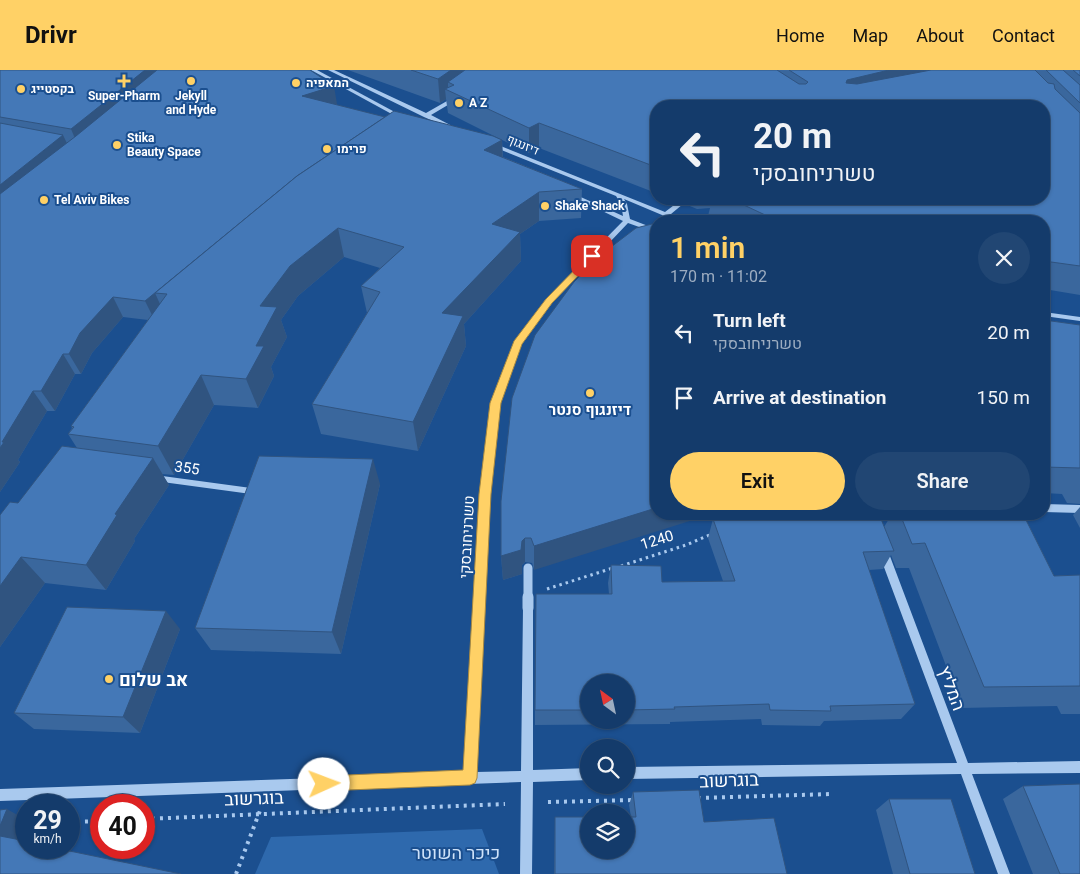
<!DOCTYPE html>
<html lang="en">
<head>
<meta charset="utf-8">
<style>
	body { margin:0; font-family:Roboto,Heebo,sans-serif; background:#214673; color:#f1f3f6; height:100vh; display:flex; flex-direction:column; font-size:19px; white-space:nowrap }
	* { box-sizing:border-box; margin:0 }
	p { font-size:16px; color:#9dadc1 }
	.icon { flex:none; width:28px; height:28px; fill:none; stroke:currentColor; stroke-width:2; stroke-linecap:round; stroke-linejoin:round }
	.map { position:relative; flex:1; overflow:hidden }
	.side { position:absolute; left:650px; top:145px; width:400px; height:305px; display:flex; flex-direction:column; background:#143b6b; border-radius:20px; box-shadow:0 1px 4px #0004,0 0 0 1px #33557e }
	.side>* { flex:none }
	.top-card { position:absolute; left:650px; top:30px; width:400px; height:105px; border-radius:20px; box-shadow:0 1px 4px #0004,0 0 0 1px #33557e; background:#143b6b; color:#f1f3f6; overflow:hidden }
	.needle { width:32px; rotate:327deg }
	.fabs { position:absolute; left:580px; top:604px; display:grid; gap:10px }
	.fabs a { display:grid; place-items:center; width:55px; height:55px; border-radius:50%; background:#143b6b; box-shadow:0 1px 4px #0004,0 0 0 1px #33557e; font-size:25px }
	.speed { position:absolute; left:15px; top:724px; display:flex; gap:10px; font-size:25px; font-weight:700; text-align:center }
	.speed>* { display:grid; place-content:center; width:65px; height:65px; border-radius:50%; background:#143b6b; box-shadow:0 1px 4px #0004,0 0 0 1px #33557e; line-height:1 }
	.speed small { font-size:12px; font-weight:400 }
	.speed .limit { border:8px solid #d22; background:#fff; color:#111 }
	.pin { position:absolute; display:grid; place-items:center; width:42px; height:42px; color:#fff; margin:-21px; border-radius:10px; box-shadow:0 2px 8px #0006 }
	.me { position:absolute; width:55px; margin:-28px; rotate:88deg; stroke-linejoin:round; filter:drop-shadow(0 0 4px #0008) }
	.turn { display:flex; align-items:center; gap:18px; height:105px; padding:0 20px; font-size:22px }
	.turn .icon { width:65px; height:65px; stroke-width:2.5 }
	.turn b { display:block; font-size:35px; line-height:42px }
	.round { display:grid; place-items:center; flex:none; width:52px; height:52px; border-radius:26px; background:#214673 }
	.summary { display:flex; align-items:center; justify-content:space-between; height:85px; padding:0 20px }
	h1 { font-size:30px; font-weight:600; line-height:38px; color:#ffd166 }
	.cta { display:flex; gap:10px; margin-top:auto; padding:10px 20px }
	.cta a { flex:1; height:58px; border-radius:30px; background:#ffd166; color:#111; font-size:20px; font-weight:600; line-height:58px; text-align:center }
	.cta a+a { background:#214673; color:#f1f3f6 }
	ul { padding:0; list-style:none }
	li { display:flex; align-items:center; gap:15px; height:65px; padding:0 20px }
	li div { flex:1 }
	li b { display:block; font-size:19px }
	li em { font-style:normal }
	header { display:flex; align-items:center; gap:30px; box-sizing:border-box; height:70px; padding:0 25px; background:#ffd166; color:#111 }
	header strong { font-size:24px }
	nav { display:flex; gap:28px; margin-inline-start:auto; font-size:18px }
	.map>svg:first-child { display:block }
</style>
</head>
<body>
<header>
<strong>Drivr</strong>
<nav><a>Home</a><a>Map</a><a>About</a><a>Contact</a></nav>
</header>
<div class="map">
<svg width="1080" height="804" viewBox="0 0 1080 804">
	<rect width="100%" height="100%" fill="#1b4f8f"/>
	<path fill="#2e69ad" d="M482,759L499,804H255L271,767Z"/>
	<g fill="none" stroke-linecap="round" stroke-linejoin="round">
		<path stroke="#a9c9ee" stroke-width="2.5" stroke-dasharray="2 3" stroke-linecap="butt" d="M701,148L710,151"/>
		<g stroke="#a9c9ee" stroke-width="3" stroke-dasharray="2.5 4" stroke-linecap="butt">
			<path d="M745,449L786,444"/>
			<path d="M621,496L686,475L712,464"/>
			<path d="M547,519L613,498"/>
		</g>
		<g stroke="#a9c9ee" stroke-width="4" stroke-dasharray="3 5" stroke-linecap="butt">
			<path d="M698,728L832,724"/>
			<path d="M548,732L635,730"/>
			<path d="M144,749L505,734"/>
			<path d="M69,752L101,751"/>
			<path d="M236,804L261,738"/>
		</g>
		<g fill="#a9c9ee" fill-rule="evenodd">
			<path d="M311,0H317L404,47L399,48Z"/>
			<path d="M328,0H334L426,43L454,27H458V29L431,45L454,57L449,58L424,47Z"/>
			<path d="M489,73H493L665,142L682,129H689L671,144L685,150L686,151H678L663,146L662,145L624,129L627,134L630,149L656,159V163L628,153L552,233L522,274L499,333L489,424L476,702L521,701L523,538L524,535L528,534L532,535L533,538V700L589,698V710L533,712L532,804H520L521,712L0,731V719L464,703L481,424L491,333L515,271L546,229L623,151L569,125L574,124L623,146L621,134L616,126L489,75Z"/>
			<path d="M1044,242L1080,247V251L1044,246Z"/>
			<path d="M155,405L251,418L254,419L255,421L254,423L251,424L155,411L152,410L151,408L152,406Z"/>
			<path d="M1044,434L1080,435V443L1044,442Z"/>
			<path d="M883,477L886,478L888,481L968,693L1080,691V703L972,704L1010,804H998L961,704L626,709V697L957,693L878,481L880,478Z"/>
		</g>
		<path stroke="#a9c9ee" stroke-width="9" d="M528,498V528"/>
		<path stroke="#a9c9ee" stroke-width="11" d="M528,527V538"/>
	</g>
	<g fill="#3a679d" fill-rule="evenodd">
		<path d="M0,0L337,34L336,35L385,47L500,69L448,43L446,29L440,33L348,0H1080V225L1044,219V151H719L708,146L710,138L697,139L685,134L686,129H1044L656,36V123L539,78L529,83L502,70L503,87L582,119L581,148L539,151L520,164L521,191L464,254L466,276L418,381L321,364L312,334L367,243L361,216L380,198L344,187L298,226L281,250L287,267L271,297L274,306L258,338L214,335L174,405L162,404L169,415L134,469L135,471L106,520L45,513L0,577V445L18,433L77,378L68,364L72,358L71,356L148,250L123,247L92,283L81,304H75L55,341H47L18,390L20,392L0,422Z"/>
		<path d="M656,155L534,500L532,493L525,492L522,495V504L503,510L501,486Z"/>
		<path d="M1044,250L1080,255V434L1067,433L1062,424L1044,423Z"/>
		<path d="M380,414L341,584L211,580L195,558Z"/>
		<path d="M1080,437V458L1073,445Z"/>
		<path d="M892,444H1023L1054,506L1080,505V644H1061L1057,636L962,638L909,498H896L891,485L883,499L869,500L915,634L901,649L824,651L820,656L762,655L761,649L670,652V654L535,655V640L609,524L608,513L611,495L662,512L723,511L708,468L713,449L884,457ZM589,612H626V650H589Z"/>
		<path d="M180,559L140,663L34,659L14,643Z"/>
		<path d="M1023,716L1080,804H1033L1003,729Z"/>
		<path d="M633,722L787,804H554L555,747H631L629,735Z"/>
		<path d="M889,729L975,804H893L876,740Z"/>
	</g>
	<g fill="#305480">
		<path d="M145,0H167L79,78L71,59Z"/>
		<path d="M451,0H486L454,15L448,12V20L445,19L446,29L440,33L438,9Z"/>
		<path d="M889,0H1009L840,34L847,10Z"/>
		<path d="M334,16L337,34L307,44L302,26Z"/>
		<path d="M539,53V78L529,83V58Z"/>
		<path d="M63,65L72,84L0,144V115Z"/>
		<path d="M502,70L503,98L484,80Z"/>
		<path d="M539,122V151L520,164L521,191L464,254L466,276L418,381L413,352L442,243L492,154Z"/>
		<path d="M338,158L344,187L298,226L281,250L287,267L271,297L274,306L258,338L246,309L256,276L260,236L290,196Z"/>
		<path d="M155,223L164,243L155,251L145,231Z"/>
		<path d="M113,227L123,247L92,283L81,304L69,284L80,263Z"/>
		<path d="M63,284L75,304L55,341L41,321Z"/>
		<path d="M201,305L214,335L174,405L158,376Z"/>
		<path d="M33,321L47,341L18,390L20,392L0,422V378L2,372Z"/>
		<path d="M153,388L169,415L134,469L135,471L106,520L86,495L115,444Z"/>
		<path d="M373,389L380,414L341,584L332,562Z"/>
		<path d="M656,438V444H712L534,500V476Z"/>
		<path d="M525,468V492L522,495V504L503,510L501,486Z"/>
		<path d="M21,487L45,513L0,577V516Z"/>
		<path d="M166,541L180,559L140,663L123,647Z"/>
		<path d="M7,739L26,750V778L0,767V756Z"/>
	</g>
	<g fill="#4478b7" stroke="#305480">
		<path d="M0,0H145L71,59L0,47Z"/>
		<path d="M157,0H310L334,16L302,26L385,47L297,106L145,231L113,227L80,263L69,284H63L41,321H33L2,372H4L0,378V124L76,66Z"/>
		<path d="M411,0H451L438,9Z"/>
		<path d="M465,0H777L799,14H806L808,12L789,0H889L847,10L846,13L857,14L931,0H1035L1048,13L1054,14L1055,19L1080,43V196L1044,191V151H778L731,129H1044V36H656V97L539,53L529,58L445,19L454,15L448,12Z"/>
		<path d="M1046,0H1063L1080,15V33Z"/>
		<path d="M1073,0H1080V6Z"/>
		<path d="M394,41L493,66L502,70L484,80L582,119L539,122L492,154L520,162L442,243L463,246L413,352L312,334L380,222L361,216L404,177L338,158L290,196L260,236L277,237L256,276H264L246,309L201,305L158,376L68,364L74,357L71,356L167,224L155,223L297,106Z"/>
		<path d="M0,53L63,65L0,115Z"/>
		<path d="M652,154L656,155V438L534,476L531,468H525L522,471L521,480L501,486V431L512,328L535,265L574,212L594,190L636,158Z"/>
		<path d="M1044,250L1080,255V398L1044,397Z"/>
		<path d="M62,376L153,388L115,444L117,445L86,495L21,487L0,516V445L10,432L18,433Z"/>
		<path d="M259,386L373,389L332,562L195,558Z"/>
		<path d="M844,444H879L894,481L863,482L915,634L830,636L831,641L770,640L769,634L674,637L675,639L626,640V612H589V640H535L536,524H612L611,495L661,496L662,512L735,511L713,449Z"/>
		<path d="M900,444H1023L1054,506L1080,505V616L984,617L925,473L912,474Z"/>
		<path d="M67,537L166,541L123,647L14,643Z"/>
		<path d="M1080,714V804H1060L1023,716Z"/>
		<path d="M699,720L704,752L774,748L787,804H555V747H589V780H626V747H636L633,722Z"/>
		<path d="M889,729H951L975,804H910Z"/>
		<path d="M7,739L0,756V740Z"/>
		<path d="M0,766L26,771V778H55L181,804H0Z"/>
	</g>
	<path fill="#ffd166" stroke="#a68842" d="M592,184L595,185V188L552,233L522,274L501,333L491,424L477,708L475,713L470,715L324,721L318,719L316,714L318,708L324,706L463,700L479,424L490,333L514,271L546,229L589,185Z"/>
	<g fill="#ffd166" stroke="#1b4f8f" stroke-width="2">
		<path d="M121.5 3.5h5v5h5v5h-5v5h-5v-5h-5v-5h5z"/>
		<circle cx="191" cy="11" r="5"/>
		<circle cx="296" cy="13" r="5"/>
		<circle cx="21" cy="19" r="5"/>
		<circle cx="459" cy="33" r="5"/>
		<circle cx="117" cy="75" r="5"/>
		<circle cx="327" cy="79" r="5"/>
		<circle cx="44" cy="130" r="5"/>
		<circle cx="545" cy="136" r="5"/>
		<circle cx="590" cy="323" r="5"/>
		<circle cx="109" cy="609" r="5"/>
	</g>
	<g text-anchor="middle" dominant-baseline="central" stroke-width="4" stroke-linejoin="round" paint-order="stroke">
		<g font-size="12" font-weight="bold" fill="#fff" stroke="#1b4f8f" text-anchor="start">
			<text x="306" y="13">המאפיה</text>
			<text x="31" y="19">בקסטייג</text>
			<text x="124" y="26" text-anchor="middle">Super-Pharm</text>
			<text x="191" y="26" text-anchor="middle">Jekyll<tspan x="191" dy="14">and Hyde</tspan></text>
			<text x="469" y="33">A Z</text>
			<text x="127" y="68">Stika<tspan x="127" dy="14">Beauty Space</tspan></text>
			<text x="337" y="79">פרימו</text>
			<text x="54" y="130">Tel Aviv Bikes</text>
			<text x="555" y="136">Shake Shack</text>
		</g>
		<g font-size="12" fill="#fff" stroke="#1b4f8f">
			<text transform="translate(523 75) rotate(23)">דיזנגוף</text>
		</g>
		<g font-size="15" font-weight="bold" fill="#fff" stroke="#1b4f8f">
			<text x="590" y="340">דיזנגוף סנטר</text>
		</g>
		<g font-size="15" fill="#fff" stroke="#1b4f8f">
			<text transform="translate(187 398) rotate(8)">355</text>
			<text transform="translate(467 467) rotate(-87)">טשרניחובסקי</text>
			<text transform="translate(657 470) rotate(-17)">1240</text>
		</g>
		<g font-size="18" font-weight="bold" fill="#fff" stroke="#1b4f8f" text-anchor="start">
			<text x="119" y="609">אב שלום</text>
		</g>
		<g font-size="18" fill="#fff" stroke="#1b4f8f">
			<text transform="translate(952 618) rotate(70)">המליץ</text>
			<text transform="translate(729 710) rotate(-2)">בוגרשוב</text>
			<text transform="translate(254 728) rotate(-2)">בוגרשוב</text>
		</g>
		<g font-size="18" fill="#cfe3fa" stroke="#1b4f8f">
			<text x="456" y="782">כיכר השוטר</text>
		</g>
	</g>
</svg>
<div class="fabs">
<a><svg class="needle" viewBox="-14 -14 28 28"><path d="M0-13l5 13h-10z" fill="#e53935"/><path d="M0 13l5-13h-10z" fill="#9dadc1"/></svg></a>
<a><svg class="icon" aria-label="search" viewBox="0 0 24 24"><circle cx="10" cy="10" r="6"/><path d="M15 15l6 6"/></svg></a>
<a><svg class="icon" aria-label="layers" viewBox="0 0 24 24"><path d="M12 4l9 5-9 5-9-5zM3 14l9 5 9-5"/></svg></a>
</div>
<div class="speed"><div>29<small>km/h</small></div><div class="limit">40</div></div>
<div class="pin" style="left:592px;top:186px;background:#d93025"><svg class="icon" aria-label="arrive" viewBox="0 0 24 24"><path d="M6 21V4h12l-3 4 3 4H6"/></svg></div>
<svg class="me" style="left:324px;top:714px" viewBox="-20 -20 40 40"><circle r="19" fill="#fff"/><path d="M0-13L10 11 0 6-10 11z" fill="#ffd166"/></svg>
<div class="top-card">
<div class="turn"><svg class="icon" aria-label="left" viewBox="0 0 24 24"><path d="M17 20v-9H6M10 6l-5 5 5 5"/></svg><div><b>20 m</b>טשרניחובסקי</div></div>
</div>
<section class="side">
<div class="summary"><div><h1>1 min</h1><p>170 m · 11:02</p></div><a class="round"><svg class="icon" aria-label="close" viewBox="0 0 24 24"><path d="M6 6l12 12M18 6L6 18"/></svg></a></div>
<ul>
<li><svg class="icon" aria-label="left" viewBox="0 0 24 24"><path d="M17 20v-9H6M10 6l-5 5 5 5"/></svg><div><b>Turn left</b><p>טשרניחובסקי</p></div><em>20 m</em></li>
<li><svg class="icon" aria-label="arrive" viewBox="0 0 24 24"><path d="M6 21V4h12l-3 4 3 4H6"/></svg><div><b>Arrive at destination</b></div><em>150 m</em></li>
</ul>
<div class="cta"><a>Exit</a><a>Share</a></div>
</section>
</div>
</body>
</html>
